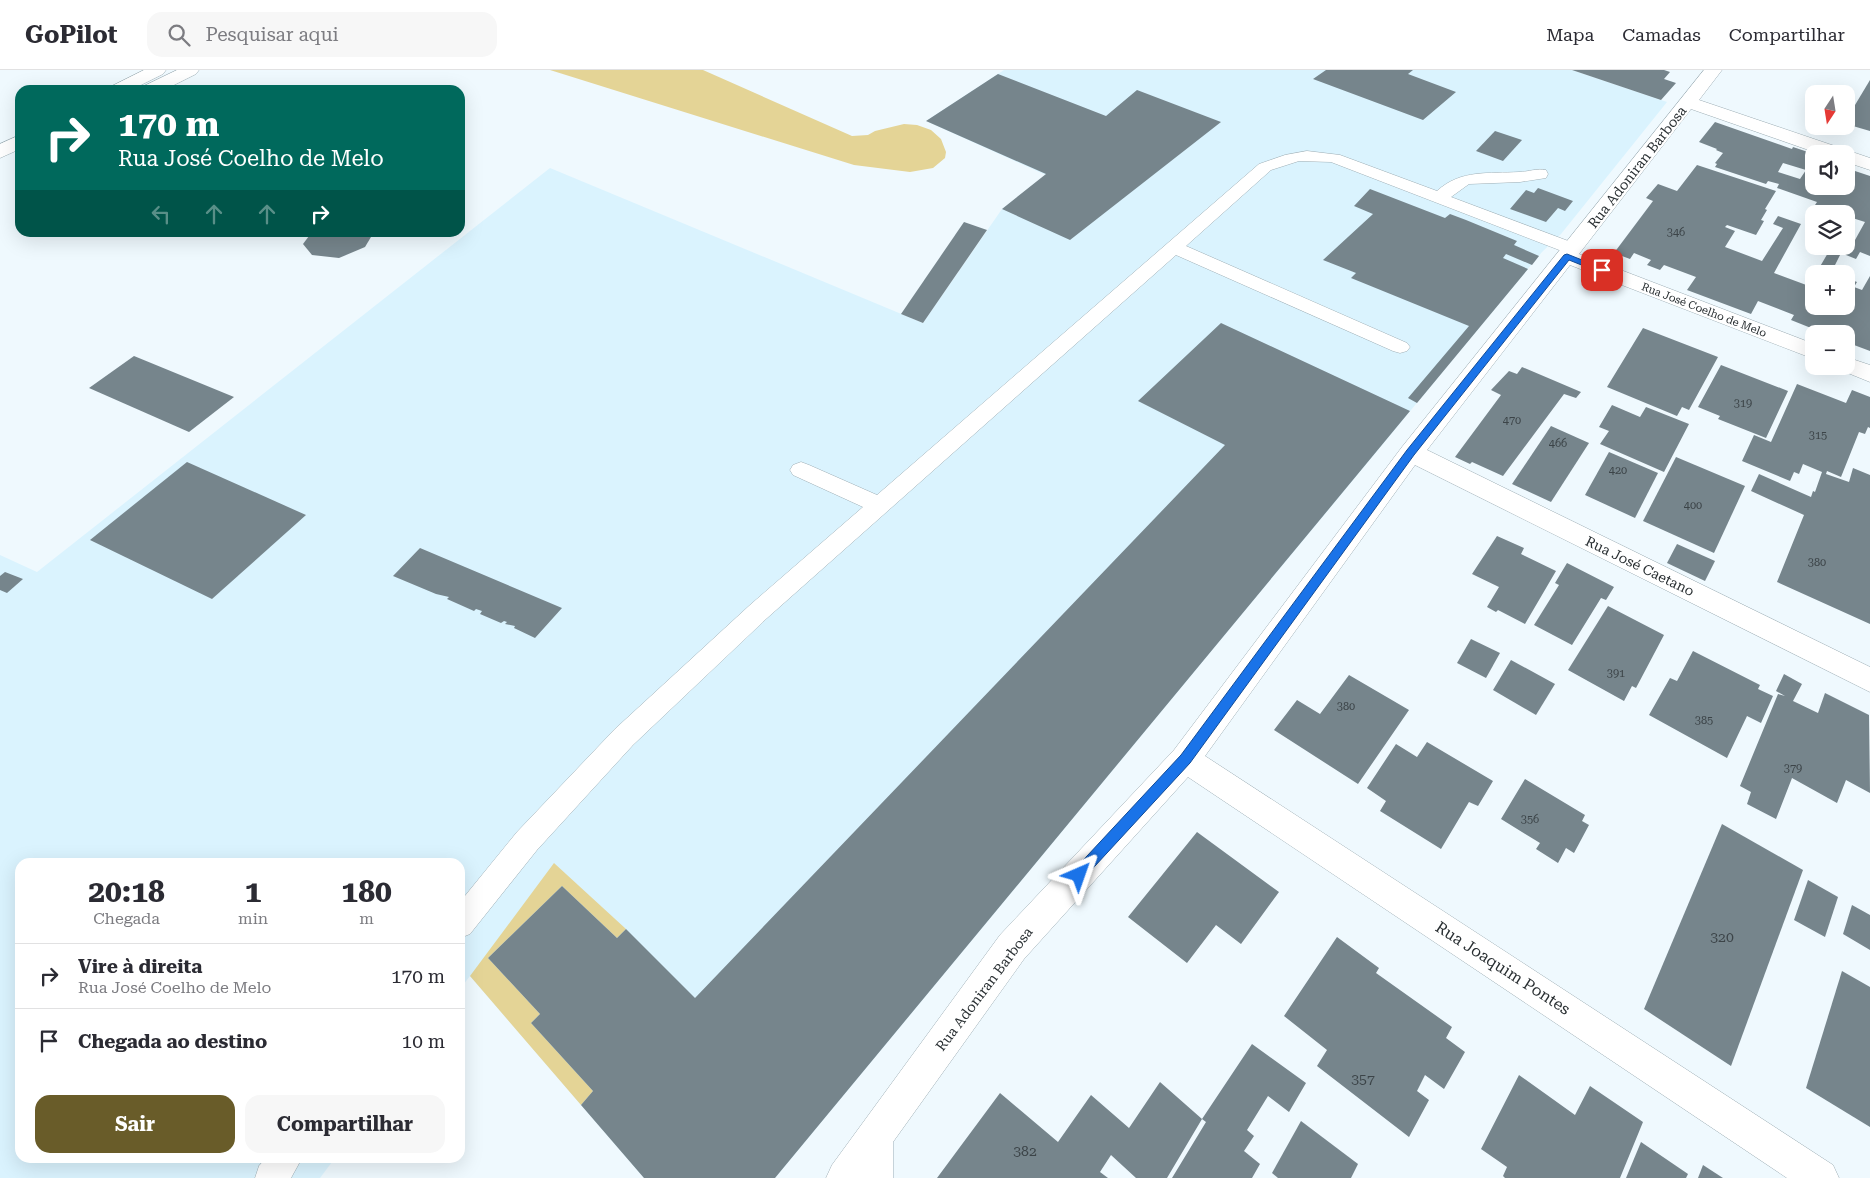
<!DOCTYPE html>
<html lang="pt">
<head>
<meta charset="utf-8">
<style>
	body { margin:0; font-family:"Roboto Serif",serif; background:#f7f7f7; color:#2b2b33; height:100vh; display:flex; flex-direction:column; font-size:19px; white-space:nowrap }
	* { box-sizing:border-box; margin:0 }
	p { font-size:16px; color:#7c7c81 }
	.icon { flex:none; width:28px; height:28px; fill:none; stroke:currentColor; stroke-width:2; stroke-linecap:round; stroke-linejoin:round }
	.map { position:relative; flex:1; overflow:hidden }
	.drawer { position:absolute; left:15px; top:788px; width:450px; height:305px; display:flex; flex-direction:column; background:#fff; border-radius:15px; box-shadow:0 5px 20px #0002 }
	.drawer>* { flex:none }
	.guide { position:absolute; left:15px; top:15px; width:450px; height:152px; border-radius:15px; box-shadow:0 5px 20px #0002; background:#00695c; color:#fff; overflow:hidden }
	.needle { width:32px; rotate:192deg }
	.fabs { position:absolute; left:1805px; top:15px; display:grid; gap:10px }
	.fabs a { display:grid; place-items:center; width:50px; height:50px; border-radius:10px; background:#fff; box-shadow:0 5px 20px #0002; font-size:25px }
	.pin { position:absolute; display:grid; place-items:center; width:42px; height:42px; color:#fff; margin:-21px; border-radius:10px; box-shadow:0 2px 8px #0006 }
	.me { position:absolute; width:55px; margin:-28px; rotate:43deg; stroke-linejoin:round; filter:drop-shadow(0 0 4px #0008) }
	.turn { display:flex; align-items:center; gap:18px; height:105px; padding:0 20px; font-size:22px }
	.turn .icon { width:65px; height:65px; stroke-width:2.5 }
	.turn b { display:block; font-size:35px; line-height:42px }
	.lanes { display:flex; align-items:center; height:48px; padding:0 20px; background:#0003; justify-content:center; gap:25px; direction:ltr }
	.lanes .off { opacity:.35 }
	.eta { display:flex; justify-content:space-evenly; align-items:center; height:85px; text-align:center }
	.eta b { font-size:30px; font-weight:700; line-height:35px }
	.action { display:flex; gap:10px; margin-top:auto; padding:10px 20px }
	.action a { flex:1; height:58px; border-radius:15px; background:#695c29; color:#fff; font-size:20px; font-weight:700; line-height:58px; text-align:center }
	.action a+a { background:#f7f7f7; color:#2b2b33 }
	ul { padding:0; list-style:none }
	li { display:flex; align-items:center; gap:15px; height:65px; padding:0 20px; border-top:1px solid #e1e1e2 }
	li div { flex:1 }
	li b { display:block; font-size:19px }
	li em { font-style:normal }
	header { display:flex; align-items:center; gap:30px; box-sizing:border-box; height:70px; padding:0 25px; background:#fff; border-bottom:1px solid #e1e1e2 }
	header strong { font-size:24px }
	nav { display:flex; gap:28px; margin-inline-start:auto; font-size:18px }
	.search { width:350px; height:45px; background:#f7f7f7; display:flex; align-items:center; gap:12px; box-sizing:border-box; padding:0 18px; border-radius:15px; color:#7c7c81; font-size:19px }
	.map>svg:first-child { display:block }
</style>
</head>
<body>
<header>
<strong>GoPilot</strong>
<div class="search"><svg class="icon" aria-label="search" viewBox="0 0 24 24"><circle cx="10" cy="10" r="6"/><path d="M15 15l6 6"/></svg>Pesquisar aqui</div>
<nav><a>Mapa</a><a>Camadas</a><a>Compartilhar</a></nav>
</header>
<div class="map">
<svg width="1870" height="1108" viewBox="0 0 1870 1108">
	<rect width="100%" height="100%" fill="#eff9fe"/>
	<path fill="#daf3fe" d="M1004,0H1572L1667,32L1561,164L1542,182L1522,206L775,1108H644L470,906L460,919V792H20V1088H335L320,1108H0V485L37,502L550,98L923,253L1002,139L1046,105L926,51Z"/>
	<g fill="#e4d496">
		<path d="M550,0H703L852,66L868,65L875,61L904,54L917,55L931,60L941,69L946,82L945,88L933,98L910,102L854,95Z"/>
		<path d="M554,793L626,859L617,868L562,816L488,888L540,944L531,953L593,1021L581,1035L470,906Z"/>
	</g>
	<g fill="#76858c" fill-rule="evenodd">
		<path d="M1326,0H1413L1408,4L1456,22L1423,50L1313,9Z"/>
		<path d="M1572,0H1664L1670,2L1664,9L1676,13L1661,30Z"/>
		<path d="M998,4L1106,46L1137,20L1221,52L1070,170L1002,139L1046,104L926,51Z"/>
		<path d="M1870,10V61L1846,54V50Z"/>
		<path d="M1715,52L1792,79L1793,77L1814,84V116H1846V98L1870,106V186L1860,182L1856,189L1841,183L1834,197L1837,198L1835,204L1818,200L1832,176L1850,179L1865,152L1846,146V144H1841L1815,135L1817,132L1777,118L1779,114L1768,111L1766,114L1715,97L1717,94L1715,93L1723,83L1716,80L1717,79L1699,72ZM1783,93L1806,100L1800,109L1778,102Z"/>
		<path d="M1495,61L1522,70L1503,91L1476,81Z"/>
		<path d="M1697,95L1776,121L1765,139L1767,140L1761,150L1764,151L1756,165L1727,155L1725,157L1735,161L1725,177L1762,191L1783,158L1773,154L1778,146L1801,154L1774,203L1809,216L1814,209V236H1839L1836,241L1840,242L1843,236H1846V230L1850,222L1846,221V208L1857,212L1854,217L1862,220L1870,206V281L1846,272V264H1826L1791,250L1794,245L1758,231L1751,244L1687,220L1696,207L1664,195L1660,200L1647,195L1651,190L1634,183L1630,189L1614,183L1653,131L1646,128L1658,114L1677,121Z"/>
		<path d="M1538,118L1573,131L1565,141L1558,138L1546,152L1510,139L1526,120L1534,123Z"/>
		<path d="M1370,119L1445,148L1450,144L1466,150L1517,171L1514,175L1539,186L1532,195L1506,184L1503,188L1528,199L1417,333L1408,328L1469,256L1351,208L1356,203L1323,190L1373,144L1354,136Z"/>
		<path d="M964,152L987,160L923,253L901,244Z"/>
		<path d="M312,162H374L365,177L339,188L312,185L303,174Z"/>
		<path d="M1221,253L1410,341L775,1108H644L581,1035L593,1021L531,953L540,944L488,888L562,816L617,868L626,859L695,928L1225,375L1138,331Z"/>
		<path d="M1643,258L1718,287L1689,340L1682,337L1677,346L1607,317Z"/>
		<path d="M134,286L234,327L189,362L89,318Z"/>
		<path d="M1721,295L1788,321L1766,368L1718,349L1720,346L1698,337Z"/>
		<path d="M1522,297L1581,322L1576,328L1564,324L1503,406L1472,392L1470,394L1455,387L1501,325L1491,320L1509,301L1517,304Z"/>
		<path d="M1797,314L1846,333L1852,320L1870,327V358L1868,357L1865,364L1859,362L1841,407L1827,401L1826,404L1849,412L1853,398L1870,405V554L1777,512L1804,445L1751,421L1759,404L1811,427L1813,421L1815,422L1822,402L1803,394L1799,404L1794,402L1790,411L1742,391L1754,365L1771,372Z"/>
		<path d="M1612,335L1640,347L1646,337L1689,354L1664,402L1600,374L1609,361L1599,357Z"/>
		<path d="M1551,356L1589,373L1551,432L1512,414Z"/>
		<path d="M1609,382L1658,403L1635,448L1585,425Z"/>
		<path d="M1676,387L1745,416L1714,483L1643,451Z"/>
		<path d="M187,392L306,445L212,529L90,470Z"/>
		<path d="M1497,466L1524,478L1521,484L1556,501L1525,554L1498,540L1496,542L1487,537L1499,517L1472,504Z"/>
		<path d="M1677,474L1715,491L1705,511L1667,493Z"/>
		<path d="M420,478L562,538L535,568L514,558L515,556L505,554L507,552L504,551L501,553L480,544L482,541L476,539L474,541L447,529L449,527L436,524L393,506Z"/>
		<path d="M1567,493L1614,517L1606,530L1601,528L1572,575L1534,555L1559,515L1555,513Z"/>
		<path d="M5,502L23,509L7,523L0,520V506Z"/>
		<path d="M1608,536L1664,565L1636,618L1632,616L1624,631L1568,600Z"/>
		<path d="M1471,569L1500,583L1486,608L1457,593Z"/>
		<path d="M1693,581L1760,615L1758,619L1773,626L1761,653L1747,646L1727,688L1649,645L1670,608L1677,611Z"/>
		<path d="M1511,590L1555,614L1536,645L1493,620Z"/>
		<path d="M1784,604L1802,614L1793,631L1818,643L1825,623L1869,645L1870,723L1846,710L1837,733L1792,708L1776,749L1747,734L1751,722L1740,716L1778,624L1785,626L1776,621Z"/>
		<path d="M1349,605L1409,640L1358,714L1274,660L1297,630L1320,644Z"/>
		<path d="M1427,672L1493,711L1478,736L1469,732L1441,779L1380,741L1386,731L1367,718L1396,674L1417,687Z"/>
		<path d="M1525,709L1585,745L1582,751L1589,755L1574,783L1566,778L1558,793L1536,779L1540,773L1501,749Z"/>
		<path d="M1722,754L1803,800L1731,996L1644,939Z"/>
		<path d="M1197,762L1279,822L1241,874L1216,855L1187,893L1128,847Z"/>
		<path d="M1808,810L1838,827L1825,867L1794,850Z"/>
		<path d="M1852,835L1870,845V880L1843,864Z"/>
		<path d="M1337,867L1379,898L1376,903L1452,957L1446,968L1465,982L1444,1019L1425,1005L1417,1021L1429,1030L1409,1067L1317,996L1327,980L1284,946Z"/>
		<path d="M1842,901L1870,917V1057L1806,1018Z"/>
		<path d="M1252,974L1306,1013L1289,1042L1268,1026L1247,1060L1254,1066L1244,1081L1260,1094L1252,1108H1172L1206,1052L1202,1049L1167,1108H1136L1111,1085L1100,1102L1108,1108H937L1000,1023L1058,1072L1091,1025L1129,1058L1160,1012L1202,1049Z"/>
		<path d="M1519,1005L1575,1045L1590,1016L1643,1052L1620,1108H1505L1503,1106L1507,1097L1481,1079Z"/>
		<path d="M1301,1051L1358,1094L1351,1108H1278L1272,1103Z"/>
		<path d="M1641,1072L1688,1104L1686,1108H1626Z"/>
		<path d="M1703,1095L1723,1108H1698Z"/>
	</g>
	<g fill="none" stroke-linecap="round" stroke-linejoin="round">
		<defs>
			<g id="service">
				<path d="M1307,81L1340,85L1437,121C1461,99 1489,104 1519,102C1528,102 1537,98 1546,100L1548,104L1546,108L1520,112L1469,114L1451,127L1579,175L1582,179L1579,183L1573,184L1567,183L1331,92L1299,91L1271,100L1186,176L1407,273L1410,277L1407,281L1400,283L1393,281L1176,185L766,549L633,675L537,780L470,864L460,868V832L517,762L615,659L750,535L863,437L793,405L790,400L793,395L801,392L809,395L877,425L1259,94L1285,85Z"/>
				<path d="M266,1088H302L291,1108H255L259,1096Z"/>
			</g>
			<g id="minor">
				<path d="M144,0H166L163,4L131,20H109L112,16Z"/>
				<path d="M177,0H199L196,4L164,20H141L144,16Z"/>
				<path d="M1704,0H1722L1699,30L1870,88V100L1846,92V84H1820L1691,39L1579,184L1814,274V289L1570,195L1427,380L1870,597V622L1415,395L1205,686L1833,1095L1839,1108H1787L1188,707L1024,889L893,1072V1108H826L832,1095L1000,865L1174,680L1402,377Z"/>
				<path d="M20,65V79L0,88V74Z"/>
				<path d="M1846,287L1870,295V312L1838,299L1836,296H1846Z"/>
			</g>
		</defs>
		<use href="#service" stroke="#9eaeb5" stroke-width="1"/>
		<use href="#minor" stroke="#9eaeb5" stroke-width="1"/>
		<use href="#service" fill="#fff" fill-rule="evenodd"/>
		<use href="#minor" fill="#fff" fill-rule="evenodd"/>
	</g>
	<path fill="#1a73e8" stroke="#114b97" d="M1567,184L1607,200L1602,203L1599,202L1569,190L1414,385L1190,693L1083,809L1079,811L1074,809L1072,805L1074,800L1181,685L1407,380L1564,185Z"/>
	<g text-anchor="middle" dominant-baseline="central" stroke-width="4" stroke-linejoin="round" paint-order="stroke">
		<g font-size="11" fill="#3c4448">
			<text x="1676" y="162">346</text>
			<text x="1743" y="333">319</text>
			<text x="1512" y="350">470</text>
			<text x="1818" y="365">315</text>
			<text x="1558" y="373">466</text>
			<text x="1618" y="400">420</text>
			<text x="1693" y="435">400</text>
			<text x="1817" y="492">380</text>
			<text x="1616" y="603">391</text>
			<text x="1346" y="636">380</text>
			<text x="1704" y="650">385</text>
			<text x="1793" y="698">379</text>
			<text x="1530" y="749">356</text>
		</g>
		<g font-size="11" fill="#292f32" stroke="#fff">
			<text transform="translate(1704 240) rotate(21)">Rua José Coelho de Melo</text>
		</g>
		<g font-size="14" fill="#292f32" stroke="#fff">
			<text transform="translate(1637 97) rotate(-52)">Rua Adoniran Barbosa</text>
			<text transform="translate(1640 496) rotate(26)">Rua José Caetano</text>
			<text transform="translate(984 919) rotate(-53)">Rua Adoniran Barbosa</text>
		</g>
		<g font-size="14" fill="#3c4448">
			<text x="1722" y="867">320</text>
			<text x="1363" y="1009">357</text>
			<text x="1025" y="1081">382</text>
		</g>
		<g font-size="16" fill="#292f32" stroke="#fff">
			<text transform="translate(1503 898) rotate(33)">Rua Joaquim Pontes</text>
		</g>
	</g>
</svg>
<div class="fabs">
<a><svg class="needle" viewBox="-14 -14 28 28"><path d="M0-13l5 13h-10z" fill="#e53935"/><path d="M0 13l5-13h-10z" fill="#7c7c81"/></svg></a>
<a><svg class="icon" aria-label="sound" viewBox="0 0 24 24"><path d="M4 9h4l5-4v14l-5-4H4zM17 9q2 3 0 6"/></svg></a>
<a><svg class="icon" aria-label="layers" viewBox="0 0 24 24"><path d="M12 4l9 5-9 5-9-5zM3 14l9 5 9-5"/></svg></a>
<a>+</a>
<a>−</a>
</div>
<div class="pin" style="left:1602px;top:200px;background:#d93025"><svg class="icon" aria-label="arrive" viewBox="0 0 24 24"><path d="M6 21V4h12l-3 4 3 4H6"/></svg></div>
<svg class="me" style="left:1079px;top:805px" viewBox="-20 -20 40 40"><path d="M0-17L14 15 0 8-14 15z" fill="#1a73e8" stroke="#fff" stroke-width="4"/></svg>
<div class="guide">
<div class="turn"><svg class="icon" aria-label="right" viewBox="0 0 24 24"><path d="M7 20v-9h11M14 6l5 5-5 5"/></svg><div><b>170 m</b>Rua José Coelho de Melo</div></div>
<div class="lanes"><svg class="icon off" aria-label="left" viewBox="0 0 24 24"><path d="M17 20v-9H6M10 6l-5 5 5 5"/></svg><svg class="icon off" aria-label="ahead" viewBox="0 0 24 24"><path d="M12 20V5M6 11l6-6 6 6"/></svg><svg class="icon off" aria-label="ahead" viewBox="0 0 24 24"><path d="M12 20V5M6 11l6-6 6 6"/></svg><svg class="icon" aria-label="right" viewBox="0 0 24 24"><path d="M7 20v-9h11M14 6l5 5-5 5"/></svg></div>
</div>
<section class="drawer">
<div class="eta">
<div><b>20:18</b><p>Chegada</p></div>
<div><b>1</b><p>min</p></div>
<div><b>180</b><p>m</p></div>
</div>
<ul>
<li><svg class="icon" aria-label="right" viewBox="0 0 24 24"><path d="M7 20v-9h11M14 6l5 5-5 5"/></svg><div><b>Vire à direita</b><p>Rua José Coelho de Melo</p></div><em>170 m</em></li>
<li><svg class="icon" aria-label="arrive" viewBox="0 0 24 24"><path d="M6 21V4h12l-3 4 3 4H6"/></svg><div><b>Chegada ao destino</b></div><em>10 m</em></li>
</ul>
<div class="action"><a>Sair</a><a>Compartilhar</a></div>
</section>
</div>
</body>
</html>
